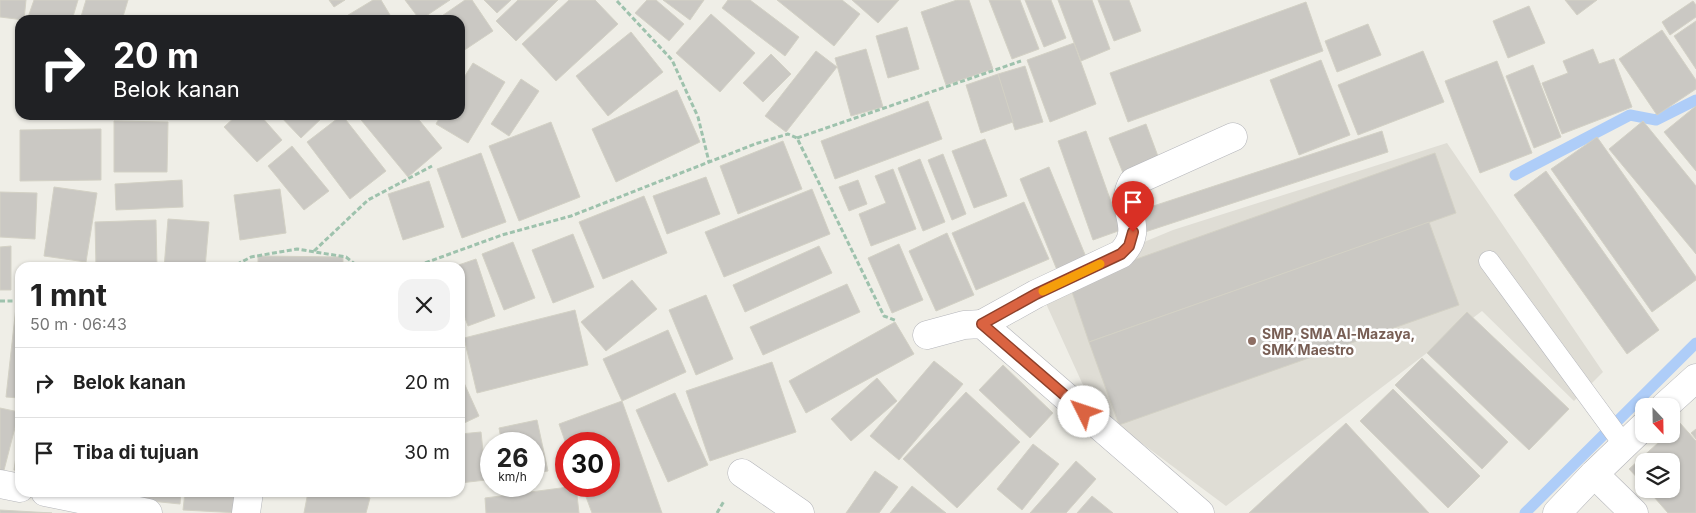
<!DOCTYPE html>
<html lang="id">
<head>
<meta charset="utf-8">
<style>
	body { margin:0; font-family:Inter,sans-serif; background:#f2f2f2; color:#222; height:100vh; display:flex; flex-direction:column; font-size:19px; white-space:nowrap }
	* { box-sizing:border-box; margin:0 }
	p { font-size:16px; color:#767676 }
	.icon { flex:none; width:28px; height:28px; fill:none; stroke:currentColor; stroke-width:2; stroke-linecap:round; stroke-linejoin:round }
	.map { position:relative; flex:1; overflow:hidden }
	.panel { position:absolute; left:15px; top:262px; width:450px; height:235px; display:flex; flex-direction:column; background:#fff; border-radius:15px; box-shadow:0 1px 4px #0004 }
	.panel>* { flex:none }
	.banner { position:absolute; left:15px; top:15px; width:450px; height:105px; border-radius:15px; box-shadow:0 1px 4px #0004; background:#202124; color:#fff; overflow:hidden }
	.needle { width:32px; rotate:158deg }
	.controls { position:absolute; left:1635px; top:398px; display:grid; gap:10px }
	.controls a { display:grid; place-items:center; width:45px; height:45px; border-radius:10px; background:#fff; box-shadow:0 1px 4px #0004; font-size:25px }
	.speed { position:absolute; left:480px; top:432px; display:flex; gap:10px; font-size:25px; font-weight:700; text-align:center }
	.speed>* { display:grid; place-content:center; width:65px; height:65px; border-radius:50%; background:#fff; box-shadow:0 1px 4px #0004; line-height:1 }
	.speed small { font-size:12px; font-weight:400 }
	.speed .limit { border:8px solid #d22; background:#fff; color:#111 }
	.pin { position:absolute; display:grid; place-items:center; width:42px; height:42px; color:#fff; margin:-51px -21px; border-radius:50% 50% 50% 0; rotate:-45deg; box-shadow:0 0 5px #0007 }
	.pin .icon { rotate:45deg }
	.me { position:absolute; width:55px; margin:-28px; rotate:311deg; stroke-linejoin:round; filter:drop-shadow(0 0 4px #0008) }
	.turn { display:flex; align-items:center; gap:18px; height:105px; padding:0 15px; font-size:22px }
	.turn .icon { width:65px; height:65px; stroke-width:2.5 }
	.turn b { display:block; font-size:35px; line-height:42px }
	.round { display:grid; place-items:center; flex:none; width:52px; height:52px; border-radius:15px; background:#f2f2f2 }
	.summary { display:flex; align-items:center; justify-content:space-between; height:85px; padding:0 15px }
	h1 { font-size:30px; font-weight:700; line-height:38px }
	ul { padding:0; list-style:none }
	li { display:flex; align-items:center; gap:15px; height:70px; padding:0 15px; border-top:1px solid #e0e0e0 }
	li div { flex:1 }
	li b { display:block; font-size:19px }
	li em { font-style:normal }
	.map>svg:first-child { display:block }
</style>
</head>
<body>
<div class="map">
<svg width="1696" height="513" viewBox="0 0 1696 513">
	<rect width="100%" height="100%" fill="#efeee7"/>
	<path fill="#dfddd5" d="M1447,143L1603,372L1574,401L1482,311L1226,506L1093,407L1038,286L1173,230Z"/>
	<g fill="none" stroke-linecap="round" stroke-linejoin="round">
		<g stroke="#aecdf8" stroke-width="11">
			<path d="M1515,175L1630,115L1656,120L1696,100"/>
			<path d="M1525,513L1696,343"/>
		</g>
	</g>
	<g fill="#cac8c3" stroke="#d3d1c5">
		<path d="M0,0H26L24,20L0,17Z"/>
		<path d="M34,0H78L72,20H27Z"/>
		<path d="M86,0H128L122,20H80Z"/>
		<path d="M329,0H345L334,7Z"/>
		<path d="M373,0H381L393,20H340Z"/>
		<path d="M405,0H450L420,20Z"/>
		<path d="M465,0H472L493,31L460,53V20H436Z"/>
		<path d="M484,0H511L497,13Z"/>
		<path d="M518,0H558L516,41L496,21Z"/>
		<path d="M569,0H595L618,24L556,81L522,44Z"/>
		<path d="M647,0H656L684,24L669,41L635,13Z"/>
		<path d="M663,0H704L690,20Z"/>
		<path d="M728,0H750L799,37L785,56L722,8Z"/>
		<path d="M777,0H842L860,14L834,46Z"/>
		<path d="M852,0H899L878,23Z"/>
		<path d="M957,0H969L993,69L946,85L921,12Z"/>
		<path d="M989,0H1020L1039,49L1012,59Z"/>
		<path d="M1025,0H1051L1066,38L1044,47Z"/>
		<path d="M1058,0H1092L1110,49L1081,61Z"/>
		<path d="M1098,0H1129L1141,31L1114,41Z"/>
		<path d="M1565,0H1597L1577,15Z"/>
		<path d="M1693,1L1696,5V17L1670,35L1662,22Z"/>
		<path d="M1306,2L1323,51L1128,122L1110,73Z"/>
		<path d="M1529,6L1545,43L1508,58L1493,21Z"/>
		<path d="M711,14L755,53L720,92L676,53Z"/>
		<path d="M1696,21V69L1674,36Z"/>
		<path d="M1368,24L1381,55L1337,72L1325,41Z"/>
		<path d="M907,27L919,69L888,78L876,36Z"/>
		<path d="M1662,30L1696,80V89L1657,115L1619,59Z"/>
		<path d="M631,32L663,72L608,116L576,76Z"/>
		<path d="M1074,43L1096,104L1050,122L1027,60Z"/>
		<path d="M866,49L883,107L851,116L835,58Z"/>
		<path d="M1593,49L1599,64L1614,59L1632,107L1562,134L1542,83L1568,73L1563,61Z"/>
		<path d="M816,51L837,67L786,132L765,116Z"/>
		<path d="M1423,51L1444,102L1358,135L1338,85Z"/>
		<path d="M771,54L791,74L763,102L743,83Z"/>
		<path d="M1321,60L1350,135L1299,155L1270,80Z"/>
		<path d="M1497,61L1532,153L1480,173L1445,81Z"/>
		<path d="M473,63L505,82L468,143L436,124L441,115H460V84Z"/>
		<path d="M1533,65L1561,137L1534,148L1506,76Z"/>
		<path d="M1025,66L1043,122L1015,130L998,74Z"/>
		<path d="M998,74L1013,122L981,133L966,85Z"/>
		<path d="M521,79L539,91L509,136L491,124Z"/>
		<path d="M677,90L700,142L616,182L592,129Z"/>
		<path d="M928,101L942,139L835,179L821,141Z"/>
		<path d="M1696,106V171L1664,132Z"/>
		<path d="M237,115H260L282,140L257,162L224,127Z"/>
		<path d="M279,115H325L301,138Z"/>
		<path d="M342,115L386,171L350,199L307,142Z"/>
		<path d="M357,115H415L442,148L408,177Z"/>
		<path d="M114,121L168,122L167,172H114Z"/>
		<path d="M1643,121L1696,186V254L1609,149Z"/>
		<path d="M551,122L580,197L519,221L489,146Z"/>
		<path d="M1146,124L1159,159L1123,173L1109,138Z"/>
		<path d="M101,129V180L20,181V130Z"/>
		<path d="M1086,131L1121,230L1093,240L1058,141Z"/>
		<path d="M1382,131L1388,152L1142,233L1135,212Z"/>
		<path d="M1597,137L1696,277V280L1652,312L1551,169Z"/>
		<path d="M985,139L1007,196L974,208L952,151Z"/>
		<path d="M783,141L802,189L738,214L720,166Z"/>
		<path d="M292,146L329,191L304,210L268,166Z"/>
		<path d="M481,153L506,222L462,238L437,169Z"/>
		<path d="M1435,153L1456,213L1089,342L1069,283Z"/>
		<path d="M943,154L966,214L952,220L928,160Z"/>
		<path d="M920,159L945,222L923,231L898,168Z"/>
		<path d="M1049,167L1086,257L1057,270L1020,179Z"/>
		<path d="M893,169L916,229L871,246L859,214L886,203L875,176Z"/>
		<path d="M1546,171L1659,330L1627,354L1514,195Z"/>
		<path d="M706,177L720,214L667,234L653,196Z"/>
		<path d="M182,180L183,207L116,210L115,184Z"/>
		<path d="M858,180L867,204L849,211L839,187Z"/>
		<path d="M429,181L444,227L403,240L388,194Z"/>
		<path d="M54,187L97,193L86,262L44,256Z"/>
		<path d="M280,189L286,233L240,240L234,195Z"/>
		<path d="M812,189L830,234L724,277L705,232Z"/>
		<path d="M0,192L37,193L35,239L0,237Z"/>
		<path d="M644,196L667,253L603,279L579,222Z"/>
		<path d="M1024,202L1049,259L976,290L952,233Z"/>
		<path d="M168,219L209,222L205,268H164Z"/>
		<path d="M156,220L157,268H96L95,222Z"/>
		<path d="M1429,222L1459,305L1119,425L1089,342Z"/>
		<path d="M947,233L974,295L936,311L909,251Z"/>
		<path d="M573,234L594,287L553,303L532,250Z"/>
		<path d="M513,242L535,298L504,310L482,254Z"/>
		<path d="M899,244L923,300L892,313L868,258Z"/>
		<path d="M11,246V290H0V247Z"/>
		<path d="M819,246L832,273L745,312L733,285Z"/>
		<path d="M258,256L343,257V268H258Z"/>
		<path d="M476,259L495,316L468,326L460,304V268H450Z"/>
		<path d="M632,280L657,309L606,351L581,322Z"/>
		<path d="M847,284L860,312L763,355L750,327Z"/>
		<path d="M706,295L733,359L696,375L669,310Z"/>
		<path d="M16,307H20V398L6,397Z"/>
		<path d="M575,310L588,365L477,393L464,338Z"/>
		<path d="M1467,312L1569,409L1529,450L1427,353Z"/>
		<path d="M895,322L914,354L806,413L789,381Z"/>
		<path d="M668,330L686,372L622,401L603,359Z"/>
		<path d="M1422,358L1508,442L1482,469L1395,385Z"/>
		<path d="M934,361L963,384L899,460L870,436Z"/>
		<path d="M772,362L796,432L710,461L686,391Z"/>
		<path d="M1003,365L1053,413L1030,438L979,390Z"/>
		<path d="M460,374L479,416L460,425Z"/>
		<path d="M877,378L897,401L851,441L831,419Z"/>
		<path d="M1393,389L1480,476L1448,508L1360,421Z"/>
		<path d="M966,392L1020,442L957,508L903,459Z"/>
		<path d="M675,393L708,465L668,482L636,410Z"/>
		<path d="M622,401L662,513H592L582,486H609V444H566L559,424Z"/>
		<path d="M0,408L19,412L3,474L0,473Z"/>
		<path d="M537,420L548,471L534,473V444H502L499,428Z"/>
		<path d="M1346,423L1429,513H1249Z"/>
		<path d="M1680,423L1696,441V513H1668L1647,489H1671V461H1644V485L1629,469L1668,434H1671V431Z"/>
		<path d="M20,429V471L14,470Z"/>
		<path d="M1696,429V439L1691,433Z"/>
		<path d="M481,432L486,480L460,483V434Z"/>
		<path d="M1033,444L1059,464L1022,510L997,489Z"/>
		<path d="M1076,461L1096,479L1066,513H1030Z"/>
		<path d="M875,471L898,487L879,513H846Z"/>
		<path d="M576,486L579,513H486L485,498Z"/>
		<path d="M912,486L946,513H890Z"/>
		<path d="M132,492H181L180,504L131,499Z"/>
		<path d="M185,492H242L240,513L183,510Z"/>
		<path d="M308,492H341L370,498L366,513H304Z"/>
		<path d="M1092,496L1113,513H1077Z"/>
		<path d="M0,510L52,513H0Z"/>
	</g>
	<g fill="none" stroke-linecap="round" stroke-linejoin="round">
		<defs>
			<path id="service" d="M1489,261L1624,445"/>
			<g id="minor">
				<path d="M982,324L1036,294L1121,254C1148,226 1116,209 1133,182L1233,137"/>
				<path d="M927,335L964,325L982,324L1200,513"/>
				<path d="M742,473L800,513"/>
				<path d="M1594,474L1634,513"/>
				<path d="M0,484L20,488"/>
				<path d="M45,492L148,513"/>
				<path d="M246,513L249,492"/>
			</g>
			<g id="tertiary">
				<path d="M1665,406L1696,378"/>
				<path d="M1557,513L1594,474L1644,426"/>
			</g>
		</defs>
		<use href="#service" stroke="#b4b5ba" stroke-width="21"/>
		<use href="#minor" stroke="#b4b5ba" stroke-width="29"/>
		<use href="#tertiary" stroke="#b4b5ba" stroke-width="29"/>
		<g stroke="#9ec2ad" stroke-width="3" stroke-dasharray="5 2.5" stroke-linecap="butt">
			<path d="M617,1L672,60L698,117L709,162"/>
			<path d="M797,138L1021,61"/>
			<path d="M314,251L368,200L432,166"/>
			<path d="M230,268L251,257L297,249L346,257L360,268"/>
			<path d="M411,268L502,235L571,216L755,144L788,134L797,138L884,316L897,321"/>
			<path d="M0,301H20"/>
			<path d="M717,513L724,501"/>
		</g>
		<use href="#service" stroke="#fff" stroke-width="20"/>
		<use href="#minor" stroke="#fff" stroke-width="28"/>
		<use href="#tertiary" stroke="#fff" stroke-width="28"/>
	</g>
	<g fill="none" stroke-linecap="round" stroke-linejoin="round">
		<defs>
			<path id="route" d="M1084,412L982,324L1036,294L1121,254L1129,246L1133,232"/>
		</defs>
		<use href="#route" stroke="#8e402a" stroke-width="12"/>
		<use href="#route" stroke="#da6341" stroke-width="9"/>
		<path stroke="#f59e0b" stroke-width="9" d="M1043,291L1100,264"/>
	</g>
	<circle fill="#8d6e63" stroke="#fff" stroke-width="2" cx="1252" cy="341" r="5"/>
	<g text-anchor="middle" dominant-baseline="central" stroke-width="5" stroke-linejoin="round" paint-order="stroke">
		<g font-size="14" font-weight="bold" fill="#785e54" stroke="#fff" text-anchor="start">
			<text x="1262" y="333">SMP, SMA Al-Mazaya,<tspan x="1262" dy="16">SMK Maestro</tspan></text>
		</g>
	</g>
</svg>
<div class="controls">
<a><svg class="needle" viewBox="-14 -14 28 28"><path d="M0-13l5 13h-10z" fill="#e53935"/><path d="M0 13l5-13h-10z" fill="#767676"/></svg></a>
<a><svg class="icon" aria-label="layers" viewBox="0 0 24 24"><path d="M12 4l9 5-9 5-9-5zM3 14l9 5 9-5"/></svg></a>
</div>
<div class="speed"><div>26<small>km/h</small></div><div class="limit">30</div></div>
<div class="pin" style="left:1133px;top:232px;background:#d93025"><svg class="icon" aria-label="arrive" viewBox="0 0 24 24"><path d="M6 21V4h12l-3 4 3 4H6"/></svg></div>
<svg class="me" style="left:1084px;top:412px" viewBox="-20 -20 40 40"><circle r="19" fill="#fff"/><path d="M0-13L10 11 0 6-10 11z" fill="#da6341"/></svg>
<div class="banner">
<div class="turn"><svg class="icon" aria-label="right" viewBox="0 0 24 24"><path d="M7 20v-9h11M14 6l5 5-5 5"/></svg><div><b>20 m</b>Belok kanan</div></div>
</div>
<section class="panel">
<div class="summary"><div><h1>1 mnt</h1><p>50 m · 06:43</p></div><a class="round"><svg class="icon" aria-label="close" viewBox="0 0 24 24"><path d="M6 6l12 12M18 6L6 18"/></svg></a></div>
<ul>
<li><svg class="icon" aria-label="right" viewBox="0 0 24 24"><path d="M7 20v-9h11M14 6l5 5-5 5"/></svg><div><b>Belok kanan</b></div><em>20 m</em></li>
<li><svg class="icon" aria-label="arrive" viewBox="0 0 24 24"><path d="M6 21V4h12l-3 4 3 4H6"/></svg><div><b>Tiba di tujuan</b></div><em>30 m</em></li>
</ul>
</section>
</div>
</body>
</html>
